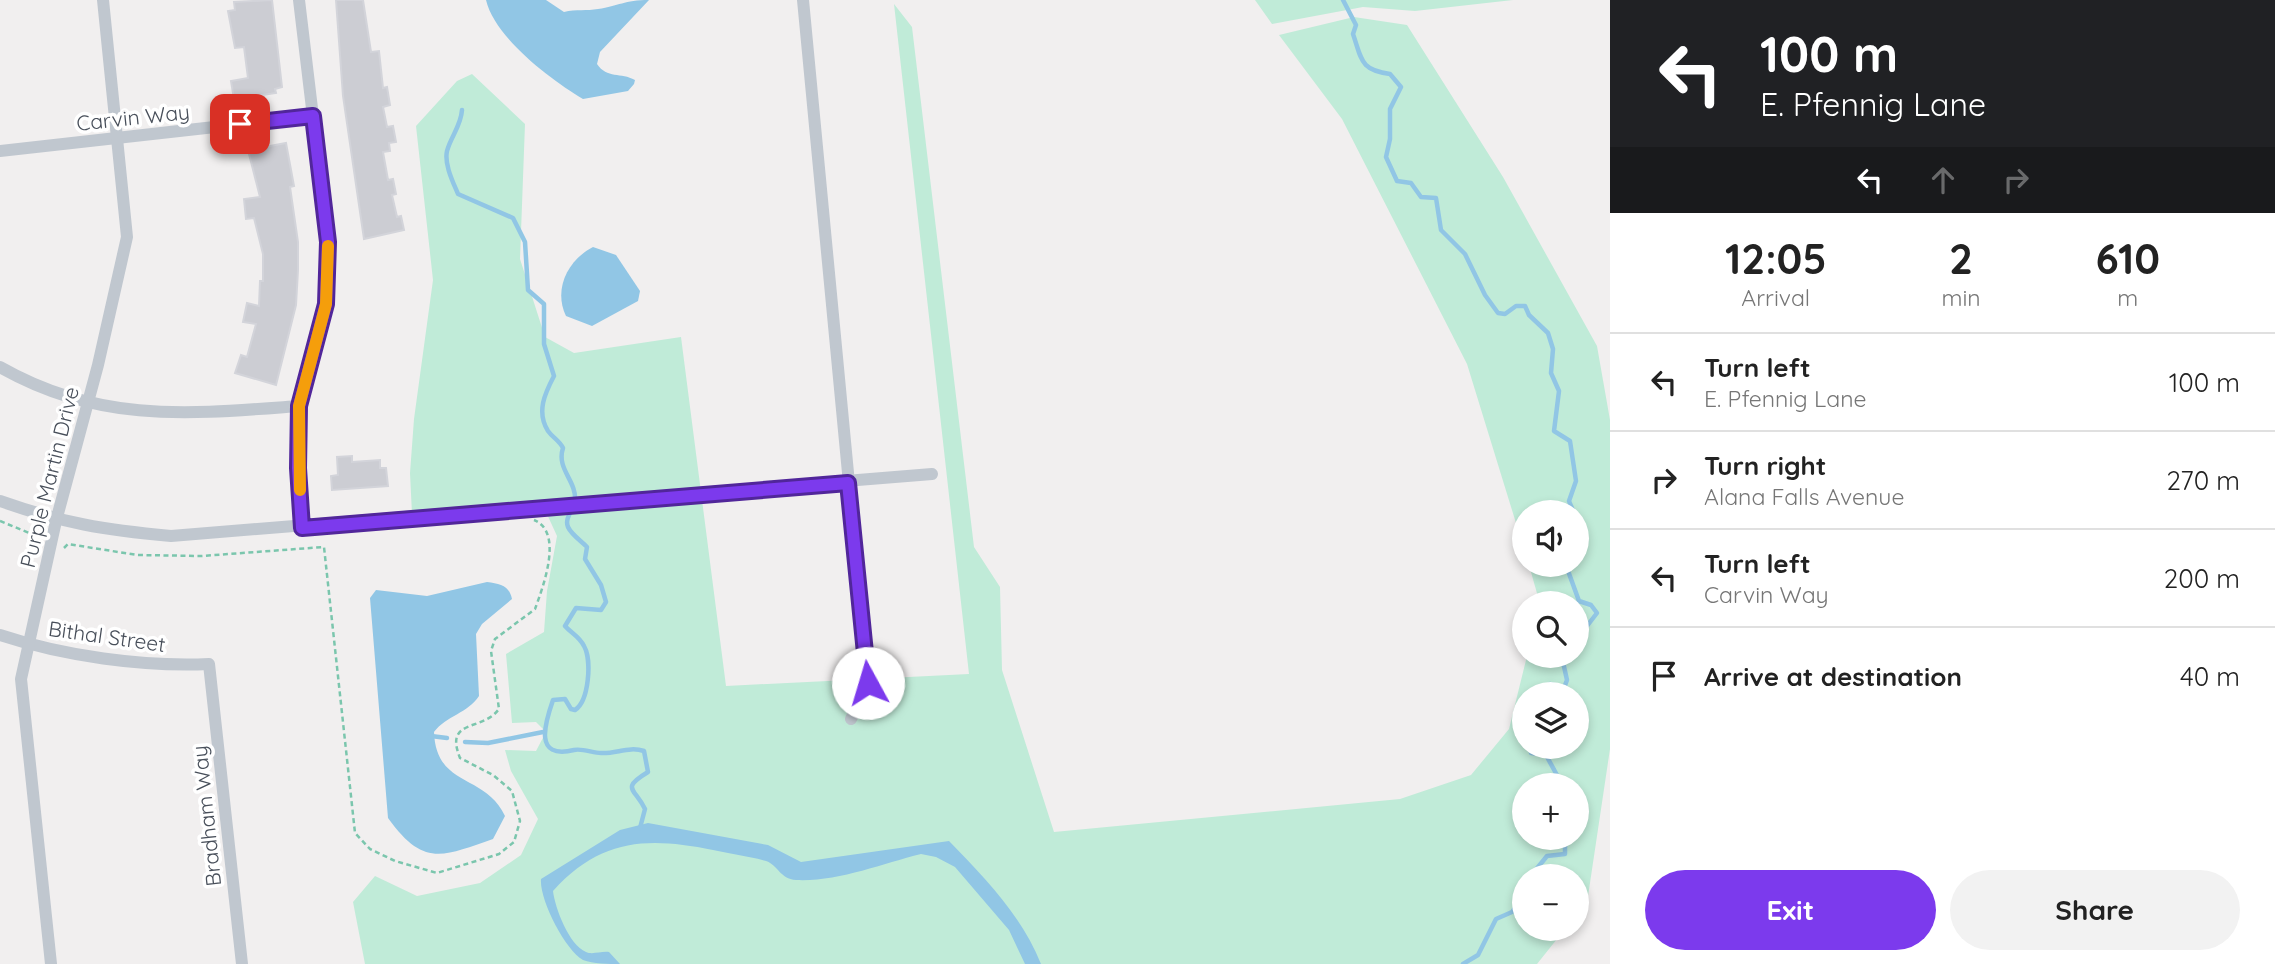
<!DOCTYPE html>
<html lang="en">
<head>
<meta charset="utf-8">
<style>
	body { margin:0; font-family:Quicksand,sans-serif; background:#f2f2f2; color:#222; height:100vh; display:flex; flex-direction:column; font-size:26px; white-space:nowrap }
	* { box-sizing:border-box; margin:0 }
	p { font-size:23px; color:#767676 }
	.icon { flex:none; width:38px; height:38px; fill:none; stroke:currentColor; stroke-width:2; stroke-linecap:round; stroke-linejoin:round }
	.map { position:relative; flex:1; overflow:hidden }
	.details { display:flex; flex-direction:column; background:#fff; width:665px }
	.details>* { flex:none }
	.banner { background:#202124; color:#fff; overflow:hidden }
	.controls { position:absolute; left:1512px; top:500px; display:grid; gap:14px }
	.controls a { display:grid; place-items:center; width:77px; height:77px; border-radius:50%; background:#fff; box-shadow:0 4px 10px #0003; font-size:35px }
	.pin { position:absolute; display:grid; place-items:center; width:60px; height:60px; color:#fff; margin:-30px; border-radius:14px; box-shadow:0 4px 10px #0006 }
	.me { position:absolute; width:77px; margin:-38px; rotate:354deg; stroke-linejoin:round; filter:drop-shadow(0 0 5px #0008) }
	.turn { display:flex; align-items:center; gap:24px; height:147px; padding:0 35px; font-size:32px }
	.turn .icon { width:91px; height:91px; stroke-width:2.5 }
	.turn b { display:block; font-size:49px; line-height:60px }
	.lanes { display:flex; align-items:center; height:66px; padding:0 35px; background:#0003; justify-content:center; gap:35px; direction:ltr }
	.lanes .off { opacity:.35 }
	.eta { display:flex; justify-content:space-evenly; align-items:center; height:119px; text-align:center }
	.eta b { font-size:42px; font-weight:700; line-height:49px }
	.action { display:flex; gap:14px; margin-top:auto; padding:14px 35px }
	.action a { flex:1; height:80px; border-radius:42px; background:#7c3aed; color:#fff; font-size:28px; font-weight:700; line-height:80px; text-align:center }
	.action a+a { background:#f2f2f2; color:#222 }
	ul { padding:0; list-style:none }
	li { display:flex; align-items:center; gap:21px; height:98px; padding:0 35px; border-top:2px solid #e0e0e0 }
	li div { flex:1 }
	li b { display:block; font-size:26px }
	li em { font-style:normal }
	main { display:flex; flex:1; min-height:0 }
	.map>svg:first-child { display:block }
</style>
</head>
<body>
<main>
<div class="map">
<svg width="1610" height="964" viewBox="0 0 1610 964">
	<rect width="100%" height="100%" fill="#f1efef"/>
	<g fill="#c0ebd8" fill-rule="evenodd">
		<path d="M1255,0H1513L1415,11L1363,7L1272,24Z"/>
		<path d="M894,4L912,27L974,547L1000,587L1002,670L1054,832L1400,799L1471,775L1509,729L1527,656H1577V604H1540L1529,565H1577V513H1524V549L1467,364L1342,119L1279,35L1354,17L1407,25L1503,177L1597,346L1610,420V749L1587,903L1577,915V877H1524V929H1565L1537,964H365L353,902L375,876L417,896L480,883L521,855L538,819L511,771L505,750L536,751L546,732L536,722L512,723L506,654L544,632L547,591L557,536L546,512L510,504L412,514L410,473L414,419L433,280L416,126L457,81L472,74L525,124L520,259L545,337L574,353L681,337L726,686L969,674ZM1524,695H1577V747H1524ZM1524,786H1577V838H1524Z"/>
	</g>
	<g fill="#91c6e5">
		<path d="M486,0H546L564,12C576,9 587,11 598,9C619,6 624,0 649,0L600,52L597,64C607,79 621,72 635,80L634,84L628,91L583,99C551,80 495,38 486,0Z"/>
		<path d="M593,247L616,255L640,291L638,301L592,326L566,316C553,289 568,260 593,247Z"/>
		<path d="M487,582C500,584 509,585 512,599L482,624L476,634L479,696C468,713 446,716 434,732C436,788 485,773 505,816L493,839C443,856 424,868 388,818L370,598L376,590L427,596Z"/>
		<path d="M648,823L768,845L801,862L949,841C985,878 1022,916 1041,964H1025L1009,930L955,867L936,857L921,854C881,864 837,882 796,880C780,879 778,865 766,861C749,856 730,854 713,850C648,837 601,838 553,891C555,908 569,945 586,952C592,955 601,951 609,952L620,964C609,964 593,964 583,960C565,950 539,899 541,879L620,830Z"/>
	</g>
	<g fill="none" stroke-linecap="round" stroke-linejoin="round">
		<g stroke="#91c6e5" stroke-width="4.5">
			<path d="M1343,0L1356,25L1353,34C1362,60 1360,70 1390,74L1401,87L1390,109V139L1386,157L1397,181L1411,183L1421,197L1436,198L1441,230L1465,254L1485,295L1498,313L1505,314L1516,306H1525L1529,315L1548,333L1553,349L1551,373L1559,391L1554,431L1570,441L1576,481L1569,501L1574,513"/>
			<path d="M462,110C461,126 451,136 447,151C444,164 453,182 458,194L513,218L525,242L528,290L544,304V344L554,376C545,393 536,412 548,431C553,438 559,440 563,448C556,469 577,481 575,501C574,509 564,518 568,527C571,534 581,541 587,547L585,559L601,585L606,602L601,610L576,608L565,626C571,633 579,636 584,646C592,660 589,701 575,710L571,709L565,699L553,700C545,723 533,760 574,750C582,748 593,753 601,753C616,754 629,746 644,751L648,772C620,789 635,788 645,809L640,828"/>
			<path d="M1577,520V524"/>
			<path d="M1572,565L1567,568L1579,601L1591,605L1597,613L1577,639"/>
			<path d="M1546,695L1550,684L1564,688L1567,680L1563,662L1566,656"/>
			<path d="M431,736L447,738"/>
			<path d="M465,742L488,743L543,732"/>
			<path d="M1531,747V753L1546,755L1558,777L1555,786"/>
			<path d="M1524,815V818"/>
			<path d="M1530,877L1547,856L1565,854V844L1559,838"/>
			<path d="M1463,964L1478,955L1496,919L1512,912L1524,896"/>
		</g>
	</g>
	<g fill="#cccdd3" stroke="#d3d4da" stroke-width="2">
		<path d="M272,0L282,87L275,89L276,93L234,99L231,81L248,78L244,47L235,48L228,11L235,10L234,2Z"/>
		<path d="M336,0H363L371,52L379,51L383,88L387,87L390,105L383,107L387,127L393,126L396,142L389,143L390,151L383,152L388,180L393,179L396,194L392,195L397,217L401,216L404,230L364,239L343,96Z"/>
		<path d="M286,143L294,186L290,187L298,242V270L296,305L276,385L235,373L241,355L247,357L256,324L243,322L247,303L259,306L260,281H263V254L254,218L246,219L244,199L260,197L248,150Z"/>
		<path d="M352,456V462L380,460V468H386L388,486L332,490L331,476L338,475L337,457Z"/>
	</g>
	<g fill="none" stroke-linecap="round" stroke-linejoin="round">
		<g stroke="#7bc6ad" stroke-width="2.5" stroke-dasharray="5 3.5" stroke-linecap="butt">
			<path d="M0,521L39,537"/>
			<path d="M64,548L68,544L137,555L201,556L324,547L355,833L370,849L395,861L437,873L499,854L514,842L520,821L512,791L493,775L460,758C444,718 482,732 499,709L491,651L495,639L535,609C543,587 564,532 534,520"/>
		</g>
		<g stroke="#c0c7cf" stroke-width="12">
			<path d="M299,0L328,242L326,304L299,406L298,468L302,528"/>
			<path d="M803,0L868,683L851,719"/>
			<path d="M0,151L313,116"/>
			<path d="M0,367C100,424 190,414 299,406"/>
			<path d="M0,501C62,523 105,530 171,536L932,474"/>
			<path d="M0,635C63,656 143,667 209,664L242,964"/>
			<path d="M51,964L21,679L56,521L98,365L127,237L103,0"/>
		</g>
	</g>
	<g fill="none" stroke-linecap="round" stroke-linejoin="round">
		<defs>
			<path id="route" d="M240,124L313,116L328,242L326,304L299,406L298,468L302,528L848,483L868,683"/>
		</defs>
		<use href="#route" stroke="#51269a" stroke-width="18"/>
		<use href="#route" stroke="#7c3aed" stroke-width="12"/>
		<path stroke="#f59e0b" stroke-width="12" d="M300,490L299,406L326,304L328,246"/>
	</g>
	<g text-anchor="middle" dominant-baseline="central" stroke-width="7" stroke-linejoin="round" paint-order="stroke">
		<g font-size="21" fill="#484f5a" stroke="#fff">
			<text transform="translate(133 117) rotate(-6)">Carvin Way</text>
			<text transform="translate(49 477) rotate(-76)">Purple Martin Drive</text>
			<text transform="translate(107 636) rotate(8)">Bithal Street</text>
			<text transform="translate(206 816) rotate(-96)">Bradham Way</text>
		</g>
	</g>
</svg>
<div class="controls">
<a><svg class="icon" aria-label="sound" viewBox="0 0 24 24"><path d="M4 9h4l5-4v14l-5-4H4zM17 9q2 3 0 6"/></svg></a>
<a><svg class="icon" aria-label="search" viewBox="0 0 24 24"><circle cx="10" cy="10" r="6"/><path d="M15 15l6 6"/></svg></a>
<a><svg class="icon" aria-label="layers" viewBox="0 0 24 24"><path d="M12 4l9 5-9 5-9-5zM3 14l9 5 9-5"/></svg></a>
<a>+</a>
<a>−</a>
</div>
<div class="pin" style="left:240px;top:124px;background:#d93025"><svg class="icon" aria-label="arrive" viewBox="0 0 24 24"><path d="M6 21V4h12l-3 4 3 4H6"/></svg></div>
<svg class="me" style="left:868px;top:683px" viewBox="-20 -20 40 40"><circle r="19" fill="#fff"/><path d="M0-13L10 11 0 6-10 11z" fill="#7c3aed"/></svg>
</div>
<section class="details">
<div class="banner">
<div class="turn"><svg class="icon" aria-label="left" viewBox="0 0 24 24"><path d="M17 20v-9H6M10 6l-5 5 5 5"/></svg><div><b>100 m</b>E. Pfennig Lane</div></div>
<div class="lanes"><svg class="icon" aria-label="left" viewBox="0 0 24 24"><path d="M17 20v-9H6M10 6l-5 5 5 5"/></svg><svg class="icon off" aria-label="ahead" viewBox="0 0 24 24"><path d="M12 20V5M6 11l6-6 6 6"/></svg><svg class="icon off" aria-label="right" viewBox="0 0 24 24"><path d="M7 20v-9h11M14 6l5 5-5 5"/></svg></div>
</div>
<div class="eta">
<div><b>12:05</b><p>Arrival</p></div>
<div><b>2</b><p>min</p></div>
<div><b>610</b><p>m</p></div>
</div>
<ul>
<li><svg class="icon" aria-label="left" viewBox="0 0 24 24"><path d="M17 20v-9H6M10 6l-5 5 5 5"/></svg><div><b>Turn left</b><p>E. Pfennig Lane</p></div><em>100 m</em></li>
<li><svg class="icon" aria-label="right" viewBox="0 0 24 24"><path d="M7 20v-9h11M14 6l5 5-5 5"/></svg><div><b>Turn right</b><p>Alana Falls Avenue</p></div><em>270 m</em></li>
<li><svg class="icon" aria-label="left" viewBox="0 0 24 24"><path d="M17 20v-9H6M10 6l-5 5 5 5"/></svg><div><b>Turn left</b><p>Carvin Way</p></div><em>200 m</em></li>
<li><svg class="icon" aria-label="arrive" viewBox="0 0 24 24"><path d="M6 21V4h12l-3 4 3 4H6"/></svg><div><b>Arrive at destination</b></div><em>40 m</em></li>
</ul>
<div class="action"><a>Exit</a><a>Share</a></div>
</section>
</main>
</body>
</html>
